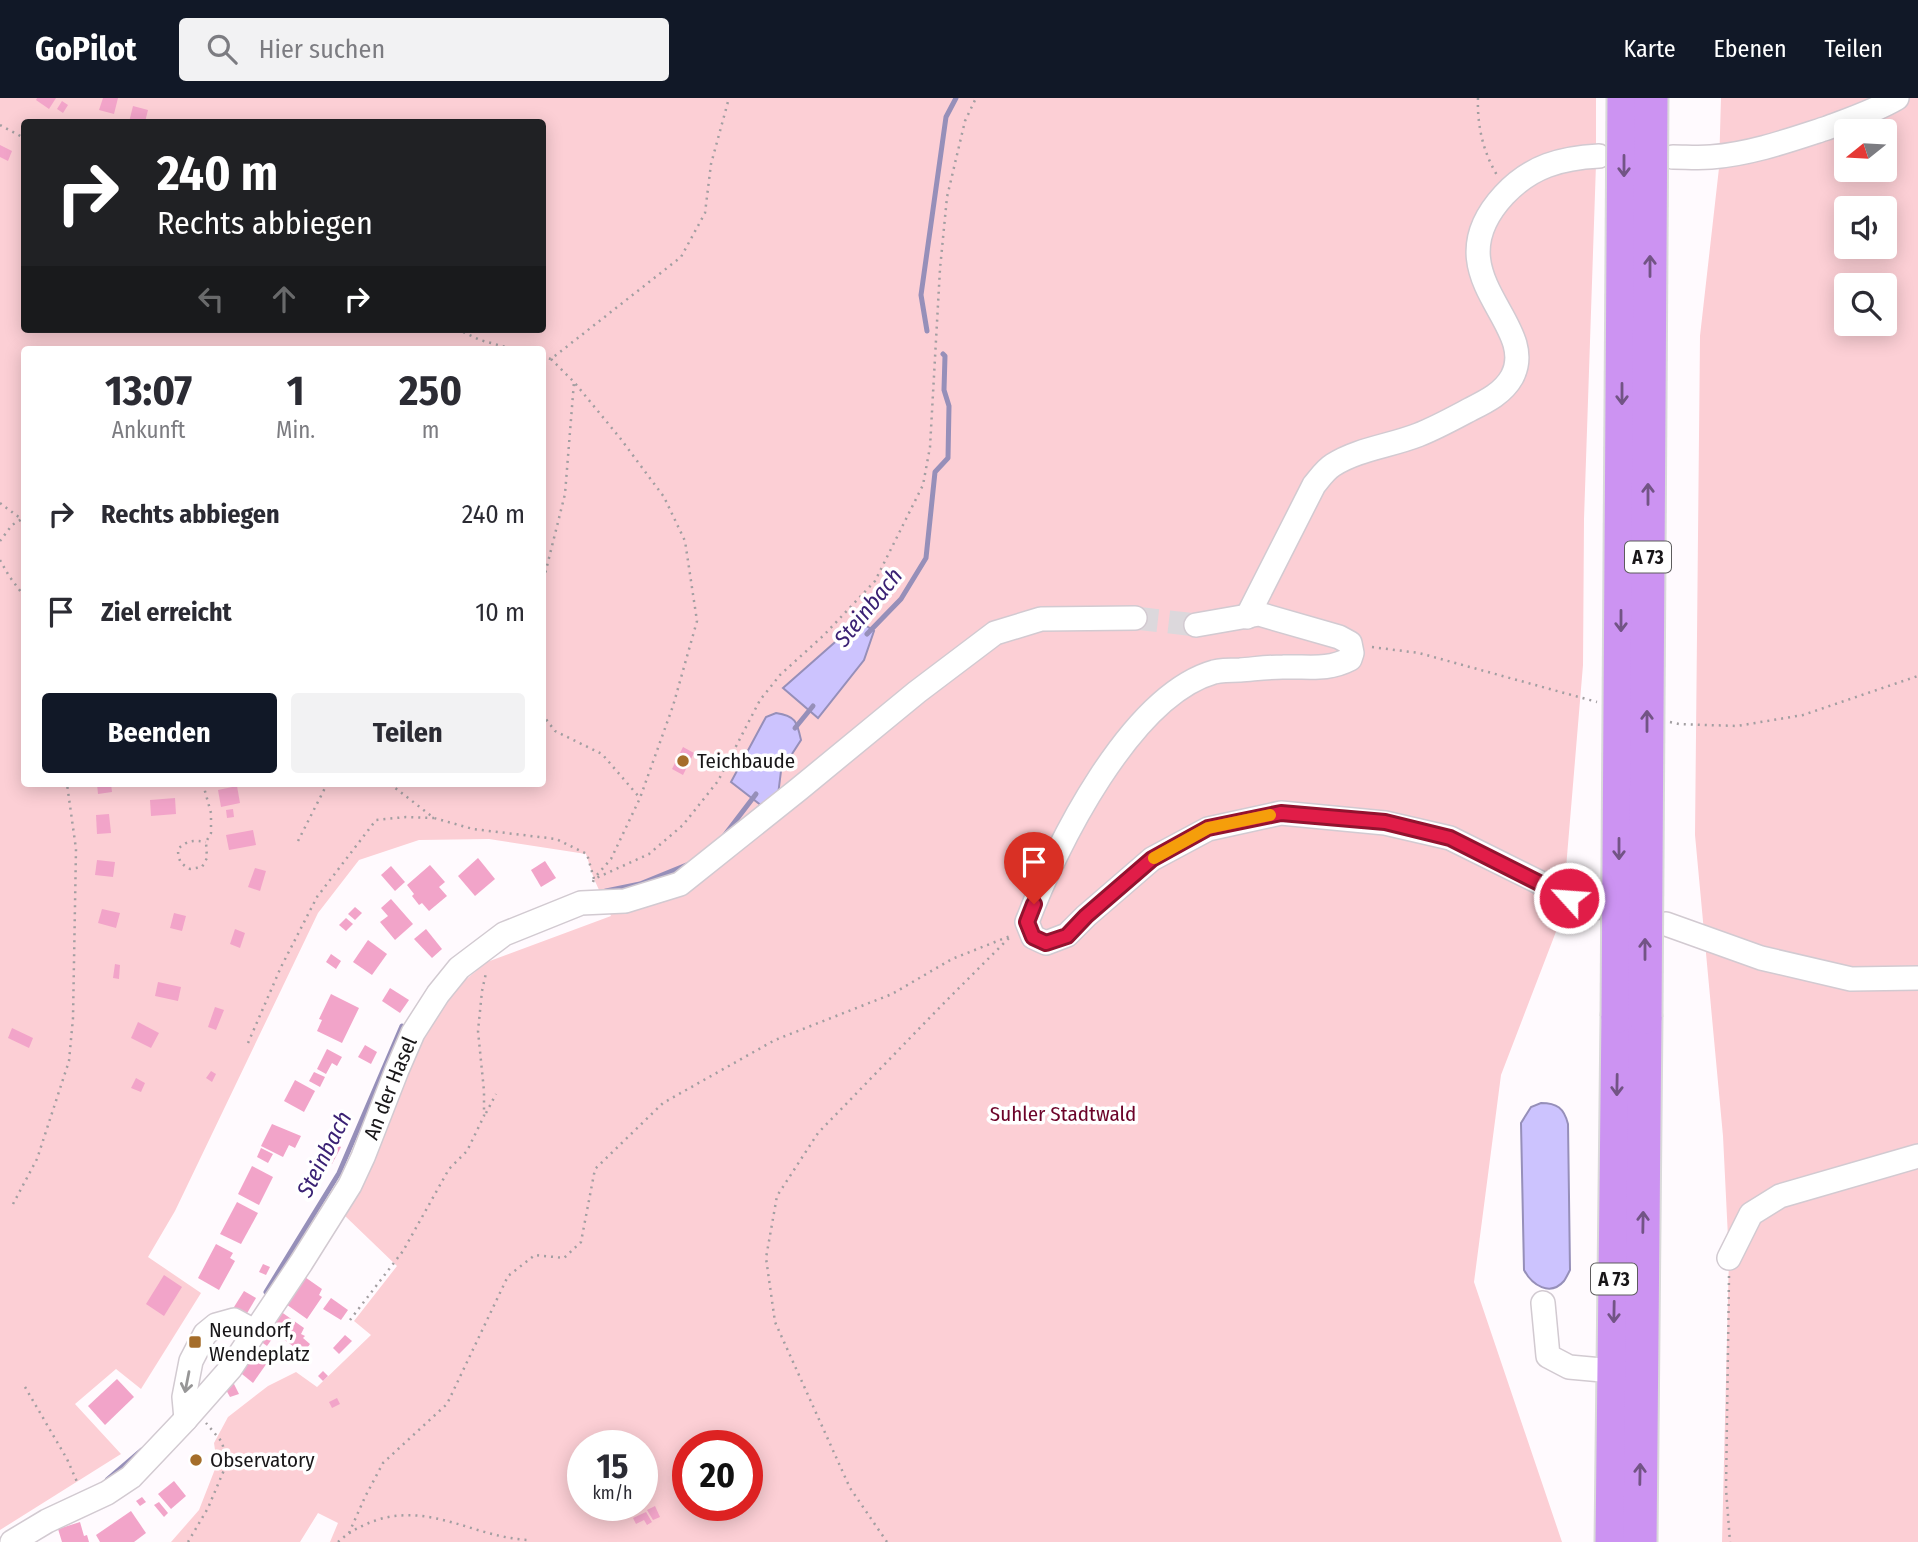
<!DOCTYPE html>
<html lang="de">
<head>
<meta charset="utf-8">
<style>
	body { margin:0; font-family:"Fira Sans Condensed",sans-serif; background:#f2f2f3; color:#2b2b33; height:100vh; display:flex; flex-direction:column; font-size:26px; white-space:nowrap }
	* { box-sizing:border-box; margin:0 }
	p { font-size:23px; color:#7c7c81 }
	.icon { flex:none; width:38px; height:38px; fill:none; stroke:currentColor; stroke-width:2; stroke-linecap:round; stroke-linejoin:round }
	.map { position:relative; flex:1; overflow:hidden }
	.sheet { position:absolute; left:21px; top:248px; width:525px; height:441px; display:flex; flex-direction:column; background:#fff; border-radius:7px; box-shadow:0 4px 18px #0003 }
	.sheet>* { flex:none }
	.hud { position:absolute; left:21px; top:21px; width:525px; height:214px; border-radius:7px; box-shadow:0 4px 18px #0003; background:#202124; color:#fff; overflow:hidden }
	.needle { width:46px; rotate:252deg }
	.buttons { position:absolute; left:1834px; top:21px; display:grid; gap:14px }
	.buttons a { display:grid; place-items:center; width:63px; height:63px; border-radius:7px; background:#fff; box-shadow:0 4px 18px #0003; font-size:35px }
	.speed { position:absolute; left:567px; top:1332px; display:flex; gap:14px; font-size:35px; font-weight:700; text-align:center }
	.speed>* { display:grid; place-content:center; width:91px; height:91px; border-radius:50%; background:#fff; box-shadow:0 4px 18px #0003; line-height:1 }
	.speed small { font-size:18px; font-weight:400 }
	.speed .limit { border:10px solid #d22; background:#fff; color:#111 }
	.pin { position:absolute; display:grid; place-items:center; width:60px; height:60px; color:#fff; margin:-72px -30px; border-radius:50% 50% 50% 0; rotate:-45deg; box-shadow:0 0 7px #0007 }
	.pin .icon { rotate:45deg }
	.me { position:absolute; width:77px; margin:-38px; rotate:296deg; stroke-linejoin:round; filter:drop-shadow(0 0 5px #0008) }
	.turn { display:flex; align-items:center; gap:24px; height:147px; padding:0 21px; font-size:32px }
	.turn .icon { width:91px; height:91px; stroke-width:2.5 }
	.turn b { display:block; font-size:49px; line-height:60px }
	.lanes { display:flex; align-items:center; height:66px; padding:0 21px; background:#0003; justify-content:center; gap:35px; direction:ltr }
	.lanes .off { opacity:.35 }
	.eta { display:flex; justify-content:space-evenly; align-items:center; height:119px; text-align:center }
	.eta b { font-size:42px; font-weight:700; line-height:49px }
	.primary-button { display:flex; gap:14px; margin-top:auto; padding:14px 21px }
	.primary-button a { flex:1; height:80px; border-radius:7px; background:#111827; color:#fff; font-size:28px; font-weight:700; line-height:80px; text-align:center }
	.primary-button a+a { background:#f2f2f3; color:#2b2b33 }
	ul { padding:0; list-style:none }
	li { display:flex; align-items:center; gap:21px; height:98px; padding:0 21px }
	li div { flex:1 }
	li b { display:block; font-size:26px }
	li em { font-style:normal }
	header { display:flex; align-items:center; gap:42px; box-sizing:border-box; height:98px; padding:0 35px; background:#111827; color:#fff }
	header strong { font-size:33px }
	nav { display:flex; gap:38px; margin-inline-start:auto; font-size:24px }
	.search { width:490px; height:63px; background:#f2f2f3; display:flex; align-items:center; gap:18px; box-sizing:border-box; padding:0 24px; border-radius:7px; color:#7c7c81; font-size:26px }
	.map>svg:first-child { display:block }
</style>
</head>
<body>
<header>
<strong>GoPilot</strong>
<div class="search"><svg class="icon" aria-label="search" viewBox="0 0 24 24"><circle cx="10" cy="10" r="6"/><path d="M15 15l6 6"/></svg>Hier suchen</div>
<nav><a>Karte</a><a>Ebenen</a><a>Teilen</a></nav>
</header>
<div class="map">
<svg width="1918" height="1444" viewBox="0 0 1918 1444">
	<rect width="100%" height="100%" fill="#fffafe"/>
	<g fill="#fccfd5" fill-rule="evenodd">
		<path d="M0,0H1596V66L1584,421L1583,567L1562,818L1501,977L1474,1184L1562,1444H330L338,1425L318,1415L300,1444H171L199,1412L217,1366L214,1345L228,1319L268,1288L296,1274L317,1289L371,1237L354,1223L397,1168L344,1117L410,953L447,897L487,864L611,818L594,781L586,756L489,741L419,742L359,762L318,815L175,1113L148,1159L201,1195L141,1291L116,1271L75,1306L121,1356L0,1432ZM24,24H542V231H24ZM24,252H542V686H24ZM859,523L819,620H818L783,590ZM788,617L801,642L781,673L778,697ZM583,1348H642V1407H583ZM688,1348H747V1407H688Z"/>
		<path d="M1721,0H1918V1444H1722L1729,1160L1723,1038L1695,737L1700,238L1719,70ZM1846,33H1885V72H1846ZM1846,110H1885V149H1846ZM1846,187H1885V226H1846Z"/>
	</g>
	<g fill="#ccc3fe" stroke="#968fb9" stroke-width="2">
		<path d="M859,523L874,533L864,562L818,620L783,590Z"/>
		<path d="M776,615C796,618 797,624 801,642L781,673L778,697L762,708L731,684L766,619Z"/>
		<path d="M1541,1005C1557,1005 1564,1010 1568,1026L1570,1172C1568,1176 1566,1180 1564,1183C1550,1199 1532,1187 1524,1172L1521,1025L1531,1009Z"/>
	</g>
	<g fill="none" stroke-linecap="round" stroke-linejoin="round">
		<g stroke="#968fb9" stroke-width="5">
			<path d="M927,233L921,197L946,19L956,0"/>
			<path d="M867,536L901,501L926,460L935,374L948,360L949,308L944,292L945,258L943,256"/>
			<path d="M795,630L813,608"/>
			<path d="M724,738L756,696"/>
			<path d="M606,793L640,786L689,766"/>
			<path d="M266,1194L339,1075L402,928"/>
			<path d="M107,1382L142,1352"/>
		</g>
	</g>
	<g fill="#f2a4c9">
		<path d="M37,0H56L49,11L36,2Z"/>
		<path d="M103,0H118L114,16L99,12Z"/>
		<path d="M62,3L68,7L63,15L57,11Z"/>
		<path d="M133,8L148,12L145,24H129Z"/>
		<path d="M0,47L12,53L8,63L0,59Z"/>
		<path d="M683,649L694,655L683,677L672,671Z"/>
		<path d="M97,686H111L112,694L98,696Z"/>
		<path d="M237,688L240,705L221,709L218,692Z"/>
		<path d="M175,700L176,716L151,718L150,702Z"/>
		<path d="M233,711L234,719L227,720L226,712Z"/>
		<path d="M109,716L111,735L97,736L96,717Z"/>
		<path d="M253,732L256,747L229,752L226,737Z"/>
		<path d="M478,760L495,781L475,798L458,778Z"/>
		<path d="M97,762L115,764L113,779L95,777Z"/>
		<path d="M545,763L556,780L541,789L531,772Z"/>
		<path d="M430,767L445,784L439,789L447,798L429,813L422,805L419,807L412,798L414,796L407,787Z"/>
		<path d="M391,768L405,784L395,793L381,777Z"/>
		<path d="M255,770L266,773L260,793L248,789Z"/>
		<path d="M391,801L413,826L395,842L380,824L388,818L381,810Z"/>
		<path d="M355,809L362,815L355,822L348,816Z"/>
		<path d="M102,811L120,815L116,830L98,825Z"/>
		<path d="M174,815L186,818L182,833L170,830Z"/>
		<path d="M346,820L353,826L346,833L339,827Z"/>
		<path d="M235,831L245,835L240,850L230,846Z"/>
		<path d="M426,831L442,851L432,860L414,841Z"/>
		<path d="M368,842L387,856L372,877L353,864Z"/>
		<path d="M331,856L341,863L336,871L326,864Z"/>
		<path d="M115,866L120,867L119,881L113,880Z"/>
		<path d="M158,884L181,889L178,903L155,898Z"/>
		<path d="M390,890L409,902L400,915L382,903Z"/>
		<path d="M331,896L359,910L342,945L317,933L322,922L319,921Z"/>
		<path d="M215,909L224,912L216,932L208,929Z"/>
		<path d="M138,924L159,935L151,950L131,940Z"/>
		<path d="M12,930L33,940L29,950L8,940Z"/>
		<path d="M365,947L377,954L371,966L358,959Z"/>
		<path d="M327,951L342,959L337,968L332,965L326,976L317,971Z"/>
		<path d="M211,973L216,976L212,984L206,980Z"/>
		<path d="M314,974L325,979L320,989L309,983Z"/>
		<path d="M136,980L145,985L141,994L131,990Z"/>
		<path d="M295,982L315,993L304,1014L284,1003Z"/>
		<path d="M272,1026L301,1038L295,1050L289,1047L283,1059L261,1048Z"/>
		<path d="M332,1044L341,1049L332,1066L322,1061Z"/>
		<path d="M261,1050L273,1056L268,1065L257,1059Z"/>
		<path d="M252,1068L273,1079L259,1107L238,1096Z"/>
		<path d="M237,1104L258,1115L241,1146L220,1136Z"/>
		<path d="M216,1146L233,1155L230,1160L235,1163L219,1192L198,1180Z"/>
		<path d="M263,1166L270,1169L266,1177L259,1174Z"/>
		<path d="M164,1177L182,1189L164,1218L146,1206Z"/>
		<path d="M302,1177L322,1191L319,1197L322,1199L307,1221L283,1204Z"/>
		<path d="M244,1193L256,1200L246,1217L234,1209Z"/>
		<path d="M331,1200L348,1212L341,1222L323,1211Z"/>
		<path d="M280,1213L304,1230L301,1236L305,1238L303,1240L310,1246L300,1260L293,1255L297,1251L268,1230Z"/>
		<path d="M265,1236L272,1241L267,1248L260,1243Z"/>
		<path d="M345,1237L352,1243L339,1256L333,1250Z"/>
		<path d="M250,1253L267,1265L253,1285L237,1272Z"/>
		<path d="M323,1273L328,1278L323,1283L318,1278Z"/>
		<path d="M117,1281L134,1299L105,1327L88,1308Z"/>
		<path d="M232,1282L239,1296L230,1299L225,1290Z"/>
		<path d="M337,1300L340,1306L332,1310L329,1304Z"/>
		<path d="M194,1358H198L200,1362L198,1366H194L192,1362Z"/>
		<path d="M174,1383L186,1398L171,1411L158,1396Z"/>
		<path d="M142,1399L146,1404L140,1408L136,1403Z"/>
		<path d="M159,1404L168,1415L164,1419L154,1407Z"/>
		<path d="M655,1408L660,1419L653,1422L647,1412Z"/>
		<path d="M131,1413L146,1435L134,1444H100L96,1437Z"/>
		<path d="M646,1414L652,1424L647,1427L644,1422L636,1426L633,1420Z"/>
		<path d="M80,1424L84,1438L87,1437L89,1444H62L58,1431Z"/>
	</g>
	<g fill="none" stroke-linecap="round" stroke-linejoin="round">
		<path stroke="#dcd8dc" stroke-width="23" stroke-dasharray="23 11" stroke-linecap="butt" d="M1135,520L1196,527"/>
		<defs>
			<g id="minor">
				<path d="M1673,59C1686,59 1698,60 1711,59C1751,56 1790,42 1827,30C1851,21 1875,13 1897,0"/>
				<path d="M1247,519L1314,387C1320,380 1325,372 1333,367C1358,351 1390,348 1418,337C1436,330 1454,320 1471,311C1487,303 1503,295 1512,279C1541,225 1430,177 1504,97C1531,68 1561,60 1599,58"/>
				<path d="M1196,527L1259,516L1339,539L1350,545L1352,555L1350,561C1327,573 1308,568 1283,569C1268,569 1254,571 1240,572C1232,572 1222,572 1214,574C1130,598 1056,748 1027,824L1033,839L1046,845L1067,837L1086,818L1152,761L1208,731L1281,715L1385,725L1450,740L1593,811"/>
				<path d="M1666,826L1761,860L1851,881L1918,880"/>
				<path d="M1729,1160L1751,1116L1780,1098L1918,1058"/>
				<path d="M1543,1205L1548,1258L1569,1269L1613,1273"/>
				<path d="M186,1321L184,1299L191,1263L205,1236L216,1227L234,1222L254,1233"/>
				<path id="s1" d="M12,1444L47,1423L107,1395L131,1379L186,1321L230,1271L301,1165L350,1087L363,1059L397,972L413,935L438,896L459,870L504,836L581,805L625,803L680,786L799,691L917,594L995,535L1041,521L1135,520"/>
			</g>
			<g id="highway">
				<path d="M1612,1444L1618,918"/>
				<path d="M1640,1444L1645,919"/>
			</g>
		</defs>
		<use href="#minor" stroke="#d2cad1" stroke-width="26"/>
		<use href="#highway" stroke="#dadada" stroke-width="37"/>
		<g stroke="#a29ea1" stroke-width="2.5" stroke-dasharray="2 5" stroke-linecap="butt">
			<path d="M1478,0C1477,27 1483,54 1497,77"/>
			<path d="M0,27L24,40"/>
			<path d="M457,231L480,242L516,252"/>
			<path d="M542,259L551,261L681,159L705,115L711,66L729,0"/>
			<path d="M551,261L574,284L620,340L664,399L685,443L697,523L673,608L640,700L611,761L596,778"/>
			<path d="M0,405L24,423"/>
			<path d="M0,443L12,427L22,421"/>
			<path d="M0,462L9,478L24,498"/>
			<path d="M542,488L565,396L574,284"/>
			<path d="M1372,549L1419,555L1597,604"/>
			<path d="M542,616L555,633L602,656L640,700"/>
			<path d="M1670,624L1679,626L1737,628L1803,617L1918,578"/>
			<path d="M203,686L211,715V735L206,744L207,760L202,769L190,771C181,766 178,763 178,751C187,742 194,742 206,744"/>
			<path d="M390,686L434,720L473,731L556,741L587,756L594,781"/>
			<path d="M298,743L327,686"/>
			<path d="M593,784L594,781L649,756L683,727L718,683L760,602L780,577L824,537L875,483L923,387L930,349L940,171L947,99L965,23L976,0"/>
			<path d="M248,945L281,869L317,799L376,722L406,719L434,720"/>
			<path d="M486,1015L496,996"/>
			<path d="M13,1106L37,1061L69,963L73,920L76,751L67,686"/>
			<path d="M1729,1178L1726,1391L1730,1444"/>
			<path d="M350,1222L403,1153L449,1071L467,1053L484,1018V993L478,933L482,893L486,875"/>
			<path d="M25,1289L67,1361L78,1386"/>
			<path d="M349,1435L365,1399L383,1365L447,1306L508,1178L535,1157L564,1160L581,1144L595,1071L663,1005L775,942L892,896L952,861L1010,838"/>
			<path d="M188,1444L208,1410L227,1365L222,1344L206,1325"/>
			<path d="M338,1444C350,1433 364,1426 380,1421C433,1406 477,1440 529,1442"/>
			<path d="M887,1444L850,1390L775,1224L766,1160L777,1098L818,1035L942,907L1010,839"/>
		</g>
		<use href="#minor" stroke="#fff" stroke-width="23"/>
		<use href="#highway" stroke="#cc93f2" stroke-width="33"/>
		<defs>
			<g id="highway-bridge">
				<path d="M1618,918L1624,0"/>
				<path d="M1645,919L1651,0"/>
			</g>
		</defs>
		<use href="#highway-bridge" stroke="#dadada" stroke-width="37" stroke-linecap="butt"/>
		<use href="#highway-bridge" stroke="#cc93f2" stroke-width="33"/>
	</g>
	<defs><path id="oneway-shaft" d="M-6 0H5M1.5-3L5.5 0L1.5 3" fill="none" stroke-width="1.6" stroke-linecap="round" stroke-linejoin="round" transform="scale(1.75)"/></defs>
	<g stroke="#725485">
		<use href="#oneway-shaft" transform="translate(1624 68) rotate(90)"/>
		<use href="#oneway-shaft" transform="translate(1650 168) rotate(-90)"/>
		<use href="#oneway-shaft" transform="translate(1622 296) rotate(90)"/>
		<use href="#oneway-shaft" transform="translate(1648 396) rotate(-90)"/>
		<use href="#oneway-shaft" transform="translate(1621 523) rotate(90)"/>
		<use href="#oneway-shaft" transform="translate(1647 623) rotate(-90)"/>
		<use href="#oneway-shaft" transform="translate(1619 751) rotate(90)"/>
		<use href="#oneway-shaft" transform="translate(1645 851) rotate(-90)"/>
		<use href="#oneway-shaft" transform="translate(1617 987) rotate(91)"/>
		<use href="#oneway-shaft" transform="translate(1643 1124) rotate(-89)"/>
		<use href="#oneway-shaft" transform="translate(1614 1214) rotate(91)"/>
		<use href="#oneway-shaft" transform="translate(1640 1376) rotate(-89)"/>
	</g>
	<use stroke="#979697" href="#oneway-shaft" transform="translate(187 1284) rotate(101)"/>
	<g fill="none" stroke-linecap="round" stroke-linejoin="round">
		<defs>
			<path id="route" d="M1034,806L1027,824L1033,839L1046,845L1067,838L1086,818L1152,761L1208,730L1281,715L1385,724L1450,740L1569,800"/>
		</defs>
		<use href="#route" stroke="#92132f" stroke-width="18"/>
		<use href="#route" stroke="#e11d48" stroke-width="12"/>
		<path stroke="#f59e0b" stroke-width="12" d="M1154,760L1208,730L1270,717"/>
	</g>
	<g fill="#a56d2a" stroke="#fff" stroke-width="2.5">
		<circle cx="683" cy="663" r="7"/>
		<rect x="188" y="1237" width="14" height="14" rx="3.5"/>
		<circle cx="196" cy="1362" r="7"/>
	</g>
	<g text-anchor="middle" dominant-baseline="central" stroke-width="7" stroke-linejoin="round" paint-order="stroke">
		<g fill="#fff" stroke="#5d5c5d" stroke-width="2">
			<rect x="1625" y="443.5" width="46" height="31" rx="5"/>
			<rect x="1591" y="1165.5" width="46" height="31" rx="5"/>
		</g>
		<g font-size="19" font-weight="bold" fill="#181618">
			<text x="1648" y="459">A 73</text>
			<text x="1614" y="1181">A 73</text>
		</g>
		<g font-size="21" fill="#181618" stroke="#fff" text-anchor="start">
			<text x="697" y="663">Teichbaude</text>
			<text x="209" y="1232">Neundorf,<tspan x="209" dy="24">Wendeplatz</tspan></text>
			<text x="210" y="1362">Observatory</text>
		</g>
		<g font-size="21" fill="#181618" stroke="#fff">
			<text stroke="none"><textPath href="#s1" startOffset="607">An der Hasel</textPath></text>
		</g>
		<g font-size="21" fill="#6c0329" stroke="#fff">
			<text x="1063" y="1016">Suhler Stadtwald</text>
		</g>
		<g font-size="23" font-style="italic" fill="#3a2174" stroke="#fff">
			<text transform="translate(868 509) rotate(-51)">Steinbach</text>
			<text transform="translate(324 1056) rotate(-63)">Steinbach</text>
		</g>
	</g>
</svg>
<div class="buttons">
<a><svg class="needle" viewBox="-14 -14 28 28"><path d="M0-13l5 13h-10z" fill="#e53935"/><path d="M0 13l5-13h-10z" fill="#7c7c81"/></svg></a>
<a><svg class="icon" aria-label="sound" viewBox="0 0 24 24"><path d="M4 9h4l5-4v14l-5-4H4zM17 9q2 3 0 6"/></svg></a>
<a><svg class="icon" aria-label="search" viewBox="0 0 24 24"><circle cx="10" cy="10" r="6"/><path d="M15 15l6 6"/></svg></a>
</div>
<div class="speed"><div>15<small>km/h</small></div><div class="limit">20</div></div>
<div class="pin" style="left:1034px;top:806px;background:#d93025"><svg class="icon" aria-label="arrive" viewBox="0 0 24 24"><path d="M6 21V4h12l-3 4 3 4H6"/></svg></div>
<svg class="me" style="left:1569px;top:800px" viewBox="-20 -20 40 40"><circle r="17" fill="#e11d48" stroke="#fff" stroke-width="3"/><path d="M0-11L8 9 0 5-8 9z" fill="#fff"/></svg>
<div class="hud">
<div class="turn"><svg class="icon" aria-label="right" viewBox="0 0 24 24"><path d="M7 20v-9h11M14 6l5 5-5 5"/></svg><div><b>240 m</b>Rechts abbiegen</div></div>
<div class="lanes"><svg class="icon off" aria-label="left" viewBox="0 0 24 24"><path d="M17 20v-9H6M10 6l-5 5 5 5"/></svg><svg class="icon off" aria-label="ahead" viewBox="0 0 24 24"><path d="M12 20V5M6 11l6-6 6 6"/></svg><svg class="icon" aria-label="right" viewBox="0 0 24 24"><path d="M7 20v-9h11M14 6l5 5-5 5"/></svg></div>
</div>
<section class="sheet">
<div class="eta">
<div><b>13:07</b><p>Ankunft</p></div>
<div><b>1</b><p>Min.</p></div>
<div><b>250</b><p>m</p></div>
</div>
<ul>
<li><svg class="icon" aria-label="right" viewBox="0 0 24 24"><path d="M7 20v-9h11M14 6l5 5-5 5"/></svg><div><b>Rechts abbiegen</b></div><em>240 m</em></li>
<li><svg class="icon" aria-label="arrive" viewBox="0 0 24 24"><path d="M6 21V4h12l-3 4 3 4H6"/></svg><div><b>Ziel erreicht</b></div><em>10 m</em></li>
</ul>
<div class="primary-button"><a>Beenden</a><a>Teilen</a></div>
</section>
</div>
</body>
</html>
